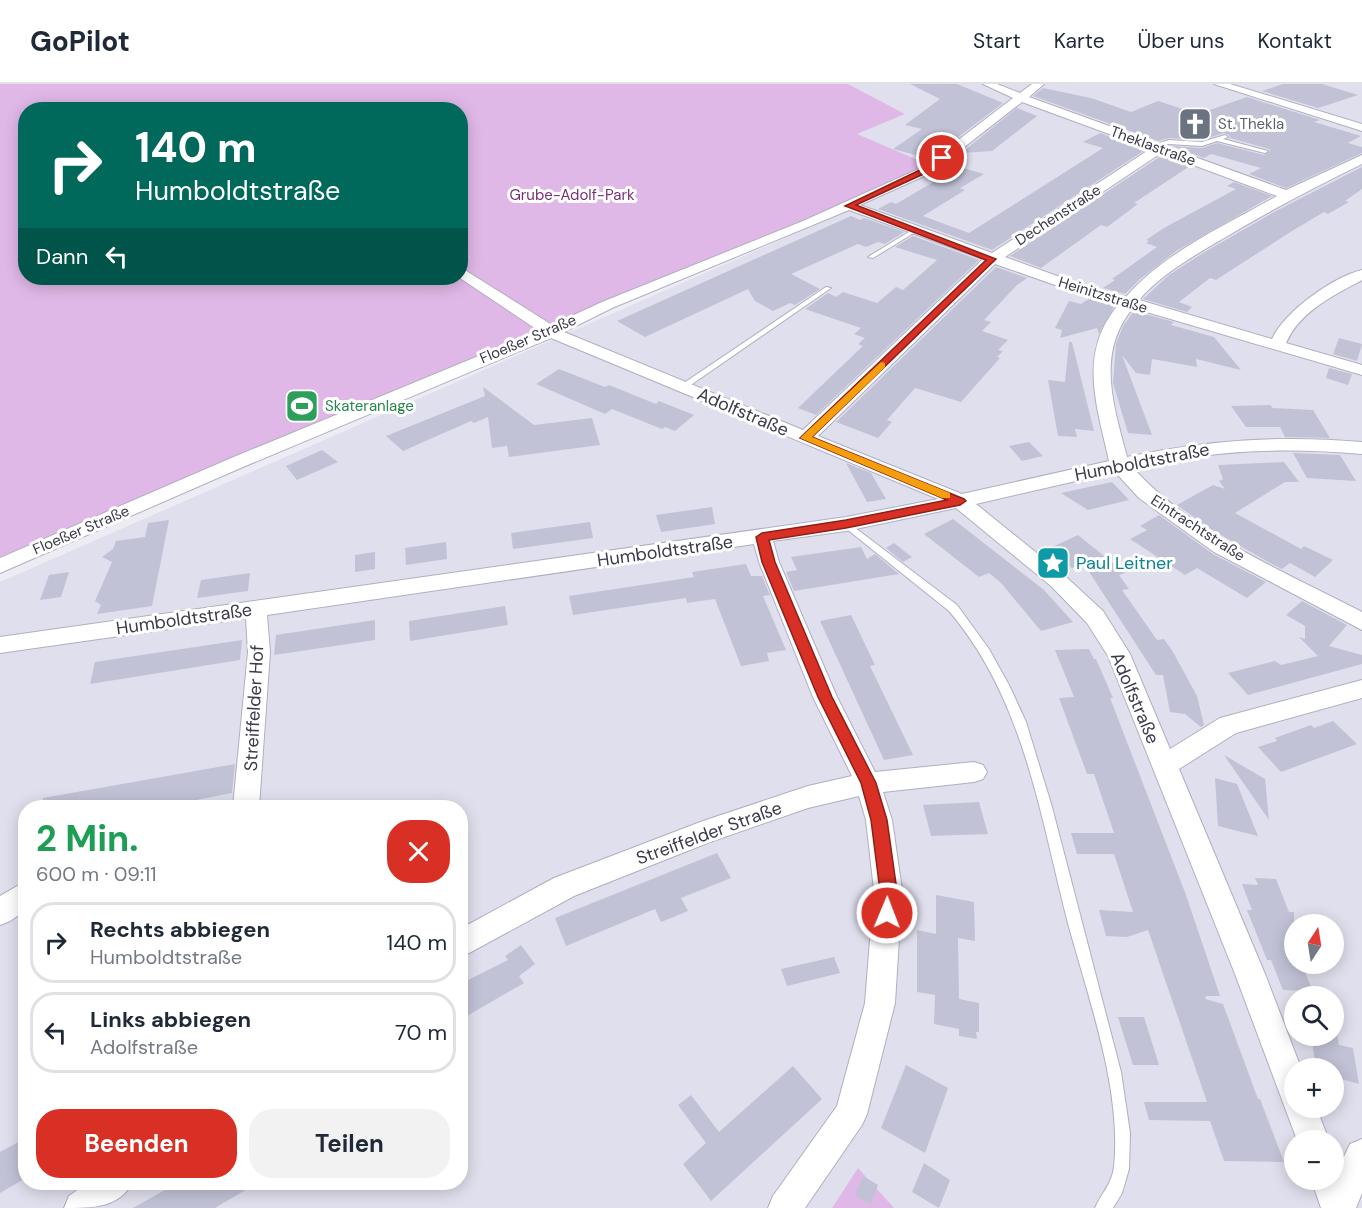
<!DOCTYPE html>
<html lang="de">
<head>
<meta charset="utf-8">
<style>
	body { margin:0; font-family:"DM Sans",sans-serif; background:#f2f2f3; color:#1f2937; height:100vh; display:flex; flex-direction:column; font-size:22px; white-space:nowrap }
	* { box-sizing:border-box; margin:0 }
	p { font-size:20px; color:#747a83 }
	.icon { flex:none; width:33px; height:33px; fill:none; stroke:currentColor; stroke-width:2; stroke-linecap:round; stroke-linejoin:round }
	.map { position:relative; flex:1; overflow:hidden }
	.sheet { position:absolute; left:18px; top:716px; width:450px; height:390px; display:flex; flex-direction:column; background:#fff; border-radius:24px; box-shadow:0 3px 15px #0003 }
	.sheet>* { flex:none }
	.banner { position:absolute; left:18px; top:18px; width:450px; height:183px; border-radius:24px; box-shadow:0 3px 15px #0003; background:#00695c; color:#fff; overflow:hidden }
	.needle { width:39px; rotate:12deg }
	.fabs { position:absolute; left:1284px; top:830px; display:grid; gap:12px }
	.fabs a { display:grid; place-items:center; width:60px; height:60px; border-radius:50%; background:#fff; box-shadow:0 3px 15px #0003; font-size:30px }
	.pin { position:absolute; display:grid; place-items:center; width:51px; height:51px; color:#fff; margin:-26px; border:3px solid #fff; border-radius:50%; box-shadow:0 2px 6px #0007 }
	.me { position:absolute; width:66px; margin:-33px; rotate:1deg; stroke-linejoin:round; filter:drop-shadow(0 0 4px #0008) }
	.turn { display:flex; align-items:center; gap:21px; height:126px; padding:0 18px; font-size:27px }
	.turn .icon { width:78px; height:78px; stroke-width:2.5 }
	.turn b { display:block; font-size:42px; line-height:51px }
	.then { display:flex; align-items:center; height:57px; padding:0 18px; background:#0003; gap:12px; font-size:22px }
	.round { display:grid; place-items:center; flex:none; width:63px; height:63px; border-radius:24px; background:#f2f2f3 }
	.summary { display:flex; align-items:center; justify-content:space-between; height:102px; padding:0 18px }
	h1 { font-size:36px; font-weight:700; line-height:45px; color:#1e9e55 }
	.cta { display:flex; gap:12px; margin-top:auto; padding:12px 18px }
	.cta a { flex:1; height:69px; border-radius:24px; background:#d93025; color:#fff; font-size:24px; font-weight:700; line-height:69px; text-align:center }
	.cta a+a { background:#f2f2f3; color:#1f2937 }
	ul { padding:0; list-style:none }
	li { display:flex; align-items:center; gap:18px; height:81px; margin:0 12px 9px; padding:0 6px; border:3px solid #e0e1e3; border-radius:24px }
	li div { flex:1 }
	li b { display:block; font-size:22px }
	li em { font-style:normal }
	header { display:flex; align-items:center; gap:36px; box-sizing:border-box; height:84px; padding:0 30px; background:#fff; border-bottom:2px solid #e0e1e3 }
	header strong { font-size:28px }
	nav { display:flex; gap:33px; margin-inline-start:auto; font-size:21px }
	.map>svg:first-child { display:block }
</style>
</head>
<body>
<header>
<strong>GoPilot</strong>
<nav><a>Start</a><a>Karte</a><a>Über uns</a><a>Kontakt</a></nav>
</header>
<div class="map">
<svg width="1362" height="1124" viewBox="0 0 1362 1124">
	<rect width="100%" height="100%" fill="#edecf5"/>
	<path fill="#e0dfed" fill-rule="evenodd" d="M848,0H1362V1124H0V498L940,86L856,50L904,30ZM26,723H460V1098H26ZM1294,840H1334V879H1294ZM1294,912H1334V951H1294ZM1294,984H1334V1023H1294ZM1294,1056H1334V1095H1294Z"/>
	<g fill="#e0b8e7" fill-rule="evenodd">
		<path d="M0,0H848L905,30L857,50L927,80L922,85L855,117L553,240L0,478ZM26,26H460V194H26Z"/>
		<path d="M858,1084L894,1124H832Z"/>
	</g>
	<g fill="#c2c2d7">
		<path d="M910,0H957L1003,19L936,70L916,71L893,65L922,45L905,41L940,15Z"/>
		<path d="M1283,0H1322L1358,11L1318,24L1262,7Z"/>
		<path d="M1043,4L1091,14L1131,28L1158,17L1198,30L1247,13L1320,36L1314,38L1361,52L1348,59L1362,63V69L1286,104L1249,90L1261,84L1211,70L1204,74L1172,62L1202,64L1217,59L1264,71L1270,67L1269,65L1230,54L1229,51L1224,49L1202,56L1169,54L1158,57L1033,12Z"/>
		<path d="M1017,24L1037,32L992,67L961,69Z"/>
		<path d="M1100,49L1145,66L992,166L878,125L891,118L896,120L959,83L984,90L960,104L965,106L923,132L969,149L1103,64L1083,58Z"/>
		<path d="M1161,72L1190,82L1134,119L1138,120L1107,143L1101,141L1041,184L1010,172Z"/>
		<path d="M1362,83V105L1345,117L1349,118L1328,130L1324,128L1292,147L1216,196L1210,194L1179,218L1192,223L1187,228L1143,215L1169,191L1203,169L1276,127Z"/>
		<path d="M1234,98L1272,112L1176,167L1140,195L1125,210L1103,204L1115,196L1112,195L1157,163L1146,159L1149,157L1146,156L1164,144L1236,105L1227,102Z"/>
		<path d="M851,132L860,136L864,134L904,148L885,160L878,158L866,163L858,160L791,190L820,205L795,221L790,219L773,227L755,217L748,205L645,253L617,237Z"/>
		<path d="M913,152L979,176L816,331L798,324L863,262L858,260L865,254L854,250L861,244L805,225L828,209L836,213L843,208L877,219L896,203L903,206L937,176L895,163Z"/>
		<path d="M996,183L1027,194L1017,201L984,236L991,238L982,247L1008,256L998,266L1003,267L997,273L1000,274L961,318L915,304L887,336L892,338L878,354L836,338Z"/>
		<path d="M1090,214L1115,221L1099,250L1097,244L1060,254L1062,246L1055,244L1069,217L1081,220Z"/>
		<path d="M1134,227L1174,238L1171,241L1214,253L1241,286L1196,275L1197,283L1152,275L1150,291L1136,289L1122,271L1152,351L1128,349L1113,299L1116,260L1123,242Z"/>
		<path d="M1339,254L1362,260L1357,277L1333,270Z"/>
		<path d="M1069,258H1072L1094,347L1075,345L1077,353L1058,352L1048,296L1065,298Z"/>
		<path d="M1329,284L1352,290L1348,301L1326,294Z"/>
		<path d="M559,285L605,303L609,301L656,320L659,317L694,331L675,347L665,343L662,345L612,325L605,330L536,300Z"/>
		<path d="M483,303L534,341L592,334L600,361L509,373L507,362L492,364L488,333L474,339L471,337L403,367L386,352L485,312Z"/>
		<path d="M1270,321L1273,324L1313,326L1330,354L1285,353L1280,343H1246L1231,322Z"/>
		<path d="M1029,358L1043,372L1022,377L1009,362Z"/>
		<path d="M322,366L338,378L297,396L286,382Z"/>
		<path d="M1293,369L1340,371L1356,397L1307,394Z"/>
		<path d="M1284,378L1299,398H1285L1235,429L1301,465L1304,462L1333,476L1315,493L1290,479L1282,485L1272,480L1212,446L1177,421L1213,401L1225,405L1219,397L1223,395L1218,381Z"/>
		<path d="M846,379L871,389L886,415L867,418Z"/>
		<path d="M1112,398L1129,416L1088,426L1061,409Z"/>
		<path d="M712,423L715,440L661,448L656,431Z"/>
		<path d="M1159,431L1213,470L1266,498L1247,514L1197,484L1185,491L1130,455L1147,446L1140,442Z"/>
		<path d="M953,435L1044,506L1073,538L1041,547L1001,499L989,489L979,493L924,450Z"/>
		<path d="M169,436L152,522L97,530L101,521L95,517L112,478L102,473L113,465L116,457L145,453L148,439Z"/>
		<path d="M590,438L593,454L513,465L511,449Z"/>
		<path d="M1078,451L1125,489L1119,491L1129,505L1122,506L1157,556L1164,555L1173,568L1197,612L1204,641L1201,643L1185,630L1170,628L1163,591H1156L1084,480L1072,484L1048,465Z"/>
		<path d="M446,458L447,475L406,481L405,464Z"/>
		<path d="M894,459L912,473L903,478L886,464Z"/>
		<path d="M861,463L867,475L875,470L899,490L794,507L786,488L797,486L791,473Z"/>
		<path d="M375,468V485L355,488V471Z"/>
		<path d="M746,480L751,492H762L770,511L763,512L786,566L767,569L769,577L741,582L715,515L687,519L686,514L573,531L569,512L694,493L692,488Z"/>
		<path d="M69,488L61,513L40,516L49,491Z"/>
		<path d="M250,489L248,507L197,514L201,496Z"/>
		<path d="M1302,517L1347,541L1329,562L1362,571V580L1248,611L1228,589L1275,577L1281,581L1318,572L1299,553L1305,555V542L1286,531Z"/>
		<path d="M505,522L508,541L410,557L409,537Z"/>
		<path d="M851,531L875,581L870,582L913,671L884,676L820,537Z"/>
		<path d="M375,536V556L274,571L276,551Z"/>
		<path d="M242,556L240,576L90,600L95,578Z"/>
		<path d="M1089,565L1094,575H1096L1113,614H1110L1186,811L1220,912H1206L1205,915L1223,920L1258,1015H1260L1284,1078L1224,1077L1210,1037L1149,1036L1144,1018H1207L1148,846L1127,853L1106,852L1099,826L1133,828L1114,770H1077L1071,749H1114L1094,690H1087L1059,614L1074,613L1055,566Z"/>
		<path d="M1333,637L1357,660L1281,688L1258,663L1277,657L1275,654L1311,641L1314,644Z"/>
		<path d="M1224,671L1265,695L1269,736Z"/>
		<path d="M235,680L232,709L160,723H44L43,714Z"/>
		<path d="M1215,694L1237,700L1258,752L1218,742Z"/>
		<path d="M979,718L988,750L931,752L923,721Z"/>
		<path d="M717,769L731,794L681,814L688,827L661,838L655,825L566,862L555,834Z"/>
		<path d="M1255,794L1276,795L1289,828H1294V879H1301L1313,907L1283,906L1271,876H1267L1247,826H1252L1242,800L1258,801Z"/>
		<path d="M936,811L974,818L975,857L958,854L959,915L979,919V948H976L977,955L959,952V945L934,940L935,911L917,908V846L936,850Z"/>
		<path d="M521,861L535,880L519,892L524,899L460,936V900L508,876L505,872Z"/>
		<path d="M834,873L840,889L787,902L781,885Z"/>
		<path d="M1118,933H1144L1159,981H1133Z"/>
		<path d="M1311,951H1337L1339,961L1353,964L1359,1000L1341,995L1334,988V984H1316Z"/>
		<path d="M906,981L948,1004L925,1069L881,1044Z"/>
		<path d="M793,982L822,1015L711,1117L683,1080L706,1059L678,1021L691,1011L719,1048Z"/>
		<path d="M26,1054V1094L0,1109V1068Z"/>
		<path d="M924,1079L950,1096L939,1124L912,1108Z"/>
		<path d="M863,1092L878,1101L871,1121L855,1112Z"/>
		<path d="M179,1098H259L215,1124H133Z"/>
	</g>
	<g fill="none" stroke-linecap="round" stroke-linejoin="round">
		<defs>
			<g id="lane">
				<path d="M1225,51L1228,53L1223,55L1268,67L1265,69L1217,57L1202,62L1169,60L1154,64L1151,62L1169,56L1202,58Z"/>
				<path d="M912,146L917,147L873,174L868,173Z"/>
				<path d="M826,203L831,204L685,305H682L678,303Z"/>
				<path d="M846,437L957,521L989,565L1010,603L1026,638L1052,723L1121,988L1130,1049L1129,1085L1122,1109L1113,1124H1095C1101,1110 1112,1100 1114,1083C1122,1007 1089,916 1069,843C1040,733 1025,616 949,527L843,442L841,440Z"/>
			</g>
			<g id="street">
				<path d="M983,0H997L1020,9L1032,0H1044L1029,13L1286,106L1362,71V80C1315,103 1269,127 1224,154C1195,171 1161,190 1139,216L1272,255C1285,227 1333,193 1362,186V196C1333,212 1300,227 1286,259L1362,281V291L1133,224C1095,269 1114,323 1127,373C1207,356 1280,351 1362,358V370C1284,363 1209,366 1133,384C1193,450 1283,487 1362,528V546L1214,468L1139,414L1115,388L976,420L1065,492L1103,527L1130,570L1170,665L1220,634L1362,596V614L1236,649L1179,685L1265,890L1301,984H1294V1023H1316L1329,1056H1297L1235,890L1108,572L1087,539L1051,502L956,424L846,447L773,457L779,478L837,613L875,688L974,678L983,681L987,688L983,695L974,698L883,708L892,736L902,806L895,919L867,1030L862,1041L805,1124H768L773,1112L837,1022L865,919L874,806L866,736L859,712L808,724L710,758L574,812L460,874V845L554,794L703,737L808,702L852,692L813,613L759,478L754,460L267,531L270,568L259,723H233L248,568L246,534L0,569V553L846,433L938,415L551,254L243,383L0,489V474L229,375L539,247L460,194V183L552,241L602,218L803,137L923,83L1013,14ZM1022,18L1150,65L992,169L860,121L931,89ZM1161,69L1277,112C1228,140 1163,169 1126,213L1068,196L1005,173ZM849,126L983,175L803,346L564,248L612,224ZM995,180L1058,202L1119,220C1077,269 1097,322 1109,377L962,410L818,352Z"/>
				<path d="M1214,0H1230L1362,40V47Z"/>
				<path d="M26,797V826L10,837L0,841V812Z"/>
				<path d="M1362,1055V1109L1356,1124H1321L1311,1095H1334V1080L1339,1083L1350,1060Z"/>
				<path d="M88,1098H133C119,1124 93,1124 64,1124L69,1112Z"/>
			</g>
		</defs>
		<use href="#lane" stroke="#b0afc1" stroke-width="2"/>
		<use href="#street" stroke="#b0afc1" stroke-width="2"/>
		<use href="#lane" fill="#fff" fill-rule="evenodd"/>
		<use href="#street" fill="#fff" fill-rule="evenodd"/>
	</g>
	<path fill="#d93025" stroke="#8d1f18" stroke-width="1.5" d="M940,72L946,74L930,87L856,121L996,175L812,353L964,415L966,417L960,421L846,444L769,456L775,478L832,613L876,699L887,736L897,807L893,835L887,837L881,835L878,829L880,807L871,736L861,699L818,613L762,478L756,453L762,449L846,436L947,416L800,354L986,176L845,122L924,84Z"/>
	<path fill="#f59e0b" d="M881,278L885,279V283L812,353L950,409V414H942L800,354Z"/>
	<defs>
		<symbol id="church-square" viewBox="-11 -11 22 22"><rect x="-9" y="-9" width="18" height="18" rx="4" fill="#6b7280" stroke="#fff"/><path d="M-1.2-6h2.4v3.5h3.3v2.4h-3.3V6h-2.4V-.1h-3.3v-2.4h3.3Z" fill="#fff"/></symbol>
		<symbol id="stadium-square" viewBox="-11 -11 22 22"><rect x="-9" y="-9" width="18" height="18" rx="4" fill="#2e9e5b" stroke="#fff"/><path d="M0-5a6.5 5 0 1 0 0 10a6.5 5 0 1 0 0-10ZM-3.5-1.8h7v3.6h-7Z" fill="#fff"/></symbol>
		<symbol id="sight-square" viewBox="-11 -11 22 22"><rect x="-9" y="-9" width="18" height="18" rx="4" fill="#0f9aa8" stroke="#fff"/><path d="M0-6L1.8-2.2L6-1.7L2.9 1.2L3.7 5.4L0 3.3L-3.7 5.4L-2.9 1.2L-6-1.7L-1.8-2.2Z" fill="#fff"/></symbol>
	</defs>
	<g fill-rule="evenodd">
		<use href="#church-square" x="1176" y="21" width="38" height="38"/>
		<use href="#stadium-square" x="283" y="303" width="38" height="38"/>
		<use href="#sight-square" x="1034" y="460" width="38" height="38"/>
	</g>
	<g text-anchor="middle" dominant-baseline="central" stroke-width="6" stroke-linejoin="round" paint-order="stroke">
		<g font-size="15" fill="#5b616d" stroke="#fff" text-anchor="start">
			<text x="1218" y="40">St. Thekla</text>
		</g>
		<g font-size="15" fill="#3a3a4a" stroke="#fff">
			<text transform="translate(1153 62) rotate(20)">Theklastraße</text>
			<text transform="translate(1058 131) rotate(-33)">Dechenstraße</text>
			<text transform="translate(1103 211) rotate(17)">Heinitzstraße</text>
			<text transform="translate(528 255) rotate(-23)">Floeßer Straße</text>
			<text transform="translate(1198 444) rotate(33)">Eintrachtstraße</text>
			<text transform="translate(81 446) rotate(-23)">Floeßer Straße</text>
		</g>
		<g font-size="15" fill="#7a2f79" stroke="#fff">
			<text x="572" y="111">Grube-Adolf-Park</text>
		</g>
		<g font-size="15" fill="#27864d" stroke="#fff" text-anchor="start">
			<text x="325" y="322">Skateranlage</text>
		</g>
		<g font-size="18" fill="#3a3a4a" stroke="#fff">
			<text transform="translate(743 328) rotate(23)">Adolfstraße</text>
			<text transform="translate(1142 378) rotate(-11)">Humboldtstraße</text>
			<text transform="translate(665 467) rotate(-8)">Humboldtstraße</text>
			<text transform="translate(184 535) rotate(-8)">Humboldtstraße</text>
			<text transform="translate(1135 614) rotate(67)">Adolfstraße</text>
			<text transform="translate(254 624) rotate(-87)">Streiffelder Hof</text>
			<text transform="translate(709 749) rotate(-20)">Streiffelder Straße</text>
		</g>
		<g font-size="18" fill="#0d838f" stroke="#fff" text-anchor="start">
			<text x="1076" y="479">Paul Leitner</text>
		</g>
	</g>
</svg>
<div class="fabs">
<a><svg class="needle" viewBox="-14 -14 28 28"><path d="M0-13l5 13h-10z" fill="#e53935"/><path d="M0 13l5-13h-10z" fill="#747a83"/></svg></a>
<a><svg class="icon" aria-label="search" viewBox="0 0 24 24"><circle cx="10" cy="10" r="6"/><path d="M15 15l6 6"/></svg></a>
<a>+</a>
<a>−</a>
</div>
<div class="pin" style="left:942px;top:74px;background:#d93025"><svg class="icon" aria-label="arrive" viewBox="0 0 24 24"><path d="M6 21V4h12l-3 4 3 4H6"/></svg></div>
<svg class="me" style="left:887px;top:829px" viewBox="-20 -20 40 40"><circle r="17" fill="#d93025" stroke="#fff" stroke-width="3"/><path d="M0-11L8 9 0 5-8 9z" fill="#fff"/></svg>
<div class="banner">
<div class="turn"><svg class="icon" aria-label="right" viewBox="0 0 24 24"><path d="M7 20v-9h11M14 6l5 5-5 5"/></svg><div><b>140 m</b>Humboldtstraße</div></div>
<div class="then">Dann<svg class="icon" aria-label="left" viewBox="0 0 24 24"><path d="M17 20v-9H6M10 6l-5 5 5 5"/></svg></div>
</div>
<section class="sheet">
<div class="summary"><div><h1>2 Min.</h1><p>600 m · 09:11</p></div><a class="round" style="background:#d93025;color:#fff"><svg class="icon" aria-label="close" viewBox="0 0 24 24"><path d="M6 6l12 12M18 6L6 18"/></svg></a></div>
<ul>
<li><svg class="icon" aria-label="right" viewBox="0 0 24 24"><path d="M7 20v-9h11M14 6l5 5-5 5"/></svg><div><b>Rechts abbiegen</b><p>Humboldtstraße</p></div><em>140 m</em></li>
<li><svg class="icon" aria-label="left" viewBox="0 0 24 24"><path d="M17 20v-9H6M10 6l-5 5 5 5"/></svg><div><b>Links abbiegen</b><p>Adolfstraße</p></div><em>70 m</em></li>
</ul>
<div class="cta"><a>Beenden</a><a>Teilen</a></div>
</section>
</div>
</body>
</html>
